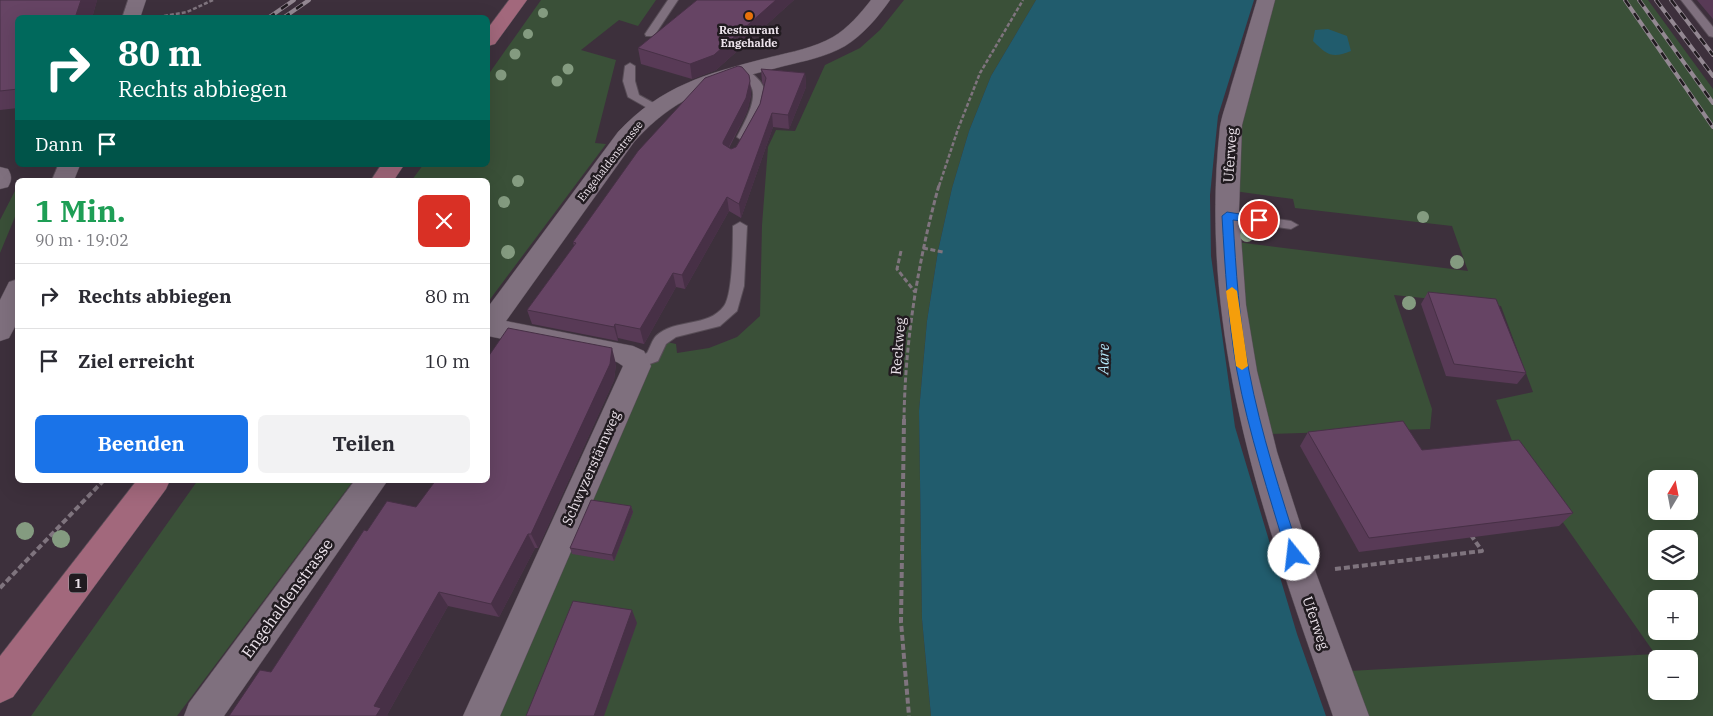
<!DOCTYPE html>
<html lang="de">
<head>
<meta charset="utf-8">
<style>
	body { margin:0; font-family:"IBM Plex Serif",serif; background:#f2f2f3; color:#2b2b33; height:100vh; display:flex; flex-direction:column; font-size:19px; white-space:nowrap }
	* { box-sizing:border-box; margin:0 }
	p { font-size:16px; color:#7c7c81 }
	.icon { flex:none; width:28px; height:28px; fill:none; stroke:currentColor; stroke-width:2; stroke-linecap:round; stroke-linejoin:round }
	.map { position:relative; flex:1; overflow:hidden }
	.side { position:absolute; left:15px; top:178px; width:475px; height:305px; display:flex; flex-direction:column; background:#fff; border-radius:8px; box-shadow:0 5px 20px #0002 }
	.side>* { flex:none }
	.banner { position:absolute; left:15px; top:15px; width:475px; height:152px; border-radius:8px; box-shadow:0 5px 20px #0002; background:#00695c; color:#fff; overflow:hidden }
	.needle { width:32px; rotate:10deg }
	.tools { position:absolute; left:1648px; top:470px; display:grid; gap:10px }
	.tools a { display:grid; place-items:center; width:50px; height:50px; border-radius:8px; background:#fff; box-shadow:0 5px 20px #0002; font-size:25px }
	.pin { position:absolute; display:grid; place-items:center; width:42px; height:42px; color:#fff; margin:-21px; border:2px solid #fff; border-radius:50%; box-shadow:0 1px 5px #0007 }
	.me { position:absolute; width:55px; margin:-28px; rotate:344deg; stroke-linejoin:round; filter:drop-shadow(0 0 4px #0008) }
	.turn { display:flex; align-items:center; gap:18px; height:105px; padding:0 20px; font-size:22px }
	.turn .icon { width:65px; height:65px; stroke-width:2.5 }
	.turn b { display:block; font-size:35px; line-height:42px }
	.then { display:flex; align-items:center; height:48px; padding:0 20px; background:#0003; gap:10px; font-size:19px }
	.round { display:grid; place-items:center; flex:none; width:52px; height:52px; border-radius:8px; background:#f2f2f3 }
	.overview { display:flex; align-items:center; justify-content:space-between; height:85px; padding:0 20px }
	h1 { font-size:30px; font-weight:800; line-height:38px; color:#1e9e55 }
	.button { display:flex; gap:10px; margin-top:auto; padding:10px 20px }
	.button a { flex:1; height:58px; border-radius:8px; background:#1a73e8; color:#fff; font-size:20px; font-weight:800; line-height:58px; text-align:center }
	.button a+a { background:#f2f2f3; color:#2b2b33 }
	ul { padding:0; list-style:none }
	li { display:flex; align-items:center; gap:15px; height:65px; padding:0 20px; border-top:1px solid #e1e1e2 }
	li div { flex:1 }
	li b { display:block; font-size:19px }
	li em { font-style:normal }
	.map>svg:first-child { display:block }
</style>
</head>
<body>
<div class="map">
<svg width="1713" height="716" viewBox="0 0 1713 716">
	<rect width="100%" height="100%" fill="#3d303c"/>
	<g fill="#3a5038" fill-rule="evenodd">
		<path d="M541,0H656L638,26L619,20L581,50L616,60L595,143L606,144L488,302V180H412L423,165H488V75Z"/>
		<path d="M904,0H1036L991,76L969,131L952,188L938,251L927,321L919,411L922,619L931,716H482L638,366L662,341L676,344L677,353L709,348L737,337L760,316L762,225L768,147L776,130L795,131L825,65L860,48L880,30Z"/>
		<path d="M1271,0H1648L1713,89V716H1366L1349,671L1655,654L1520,461L1496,400L1533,392L1501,306L1394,295L1432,409L1430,429L1267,434L1252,372L1236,242L1468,271L1452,226L1295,208L1293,199L1234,191L1238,127ZM1656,479H1689V511H1656ZM1656,539H1689V571H1656ZM1656,599H1689V631H1656ZM1656,659H1689V691H1656Z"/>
		<path d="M17,187V212L0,253V220Z"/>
		<path d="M198,480L353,481L177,716H31Z"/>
	</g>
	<g fill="#215c6d">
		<path d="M1036,0H1254L1218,116L1210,195L1211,256L1235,427L1297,634L1326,716H931L922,619L919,411L927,321L938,251L952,188L969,131L991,76Z"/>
		<path d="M1328,29L1347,36L1351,51C1332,59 1327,55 1313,41L1315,30Z"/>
	</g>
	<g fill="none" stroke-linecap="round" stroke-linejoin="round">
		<defs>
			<g id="service">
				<path d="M668,0H678L654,36H646L645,34Z"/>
				<path d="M1681,0H1691L1713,27V37L1709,36Z"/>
				<path d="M630,63L635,66V81L639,95L659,106L661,108L659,110H651L628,97L623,81L625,66Z"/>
				<path d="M741,68C750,70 764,82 765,92C766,102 752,138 743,141L737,137C743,125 760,97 750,85C746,79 740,76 736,71Z"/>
				<path d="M1227,212L1291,221L1298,225L1291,229L1222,219L1221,216L1222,213Z"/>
				<path d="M740,222L747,226L744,286L737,311L720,326L676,337L666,344L658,361L636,369L631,367L628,363L631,359L647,353C650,348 652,340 656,336C675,318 708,328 724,306C733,294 733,242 733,226Z"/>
			</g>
			<g id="minor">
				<path d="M871,0H890C878,17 863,35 845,46C826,57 804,61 784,66C723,82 677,93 634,142L506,321L633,346L644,351L651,366L500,716H463L623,366L617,362L488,336V307L618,132C663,84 710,73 771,57C791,52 814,48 833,37C848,28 860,14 871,0Z"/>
				<path d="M1257,0H1275L1242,125L1239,210L1246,305L1257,371L1277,452L1316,573L1369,716H1333C1265,522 1197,337 1220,127C1222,114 1228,100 1231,87C1240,58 1248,29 1257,0Z"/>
				<path d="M0,167L8,169C12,176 12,180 8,187L0,189Z"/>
				<path d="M355,480H388L224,716H184L189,703Z"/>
			</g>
			<g id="tertiary">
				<path d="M128,0H146L140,18H122Z"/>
				<path d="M58,165H80L74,180H52Z"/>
				<path d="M18,279V321L9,338L0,341V300L9,282Z"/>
			</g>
			<g id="primary">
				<path d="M509,0H527L495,44L488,46V28Z"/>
				<path d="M381,165H404L394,180H371Z"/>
				<path d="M137,480H170L166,489L13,697L0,703V656Z"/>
			</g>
		</defs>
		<use href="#service" stroke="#584d57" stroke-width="2"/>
		<use href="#minor" stroke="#584d57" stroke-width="1"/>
		<use href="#tertiary" stroke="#584d57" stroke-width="1"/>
		<use href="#primary" stroke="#584d57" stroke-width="1"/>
		<g stroke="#7f747e" stroke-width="2.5" stroke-dasharray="4 2" stroke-linecap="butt">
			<path d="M164,16L187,12L213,0"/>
			<path d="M939,186L958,129L980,73L1023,0"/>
		</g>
		<g stroke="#7f747e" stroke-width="3" stroke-dasharray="5 2.5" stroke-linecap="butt">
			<path d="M923,248L943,252"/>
			<path d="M901,251L897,269L915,292"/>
			<path d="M904,420C905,340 918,261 939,185"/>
		</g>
		<g stroke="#7f747e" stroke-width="4" stroke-dasharray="6 3" stroke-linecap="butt">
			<path d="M904,419L901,622L909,716"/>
			<path d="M1335,569L1482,551L1471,535"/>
			<path d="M0,588L104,480"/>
		</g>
		<use href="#service" fill="#7f707e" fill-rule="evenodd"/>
		<use href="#minor" fill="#7f707e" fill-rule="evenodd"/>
		<use href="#tertiary" fill="#7f707e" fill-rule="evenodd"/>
		<use href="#primary" fill="#a2687c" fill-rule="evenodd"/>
		<defs>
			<g id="rail">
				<path d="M1625,0L1713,127"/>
				<path d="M1639,0L1713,103"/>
				<path d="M1656,0L1713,76"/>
				<path d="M1671,0L1713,55"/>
				<path d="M268,18L294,0"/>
				<path d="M283,18L309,0"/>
			</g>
		</defs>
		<use href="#rail" stroke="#938892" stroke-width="4"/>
		<use href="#rail" stroke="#211b20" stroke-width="2.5" stroke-dasharray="8" stroke-linecap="butt"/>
	</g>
	<g fill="#849b80">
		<circle cx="543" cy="13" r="5"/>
		<circle cx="528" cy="34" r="5"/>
		<circle cx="515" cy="54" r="5.5"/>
		<circle cx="568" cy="69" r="5.5"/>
		<circle cx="501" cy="75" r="5.5"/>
		<circle cx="557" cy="81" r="5.5"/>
		<circle cx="518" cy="181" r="6"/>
		<circle cx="504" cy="202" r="6"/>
		<circle cx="1423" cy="217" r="6"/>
		<circle cx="1247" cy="235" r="7"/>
		<circle cx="508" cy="252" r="7"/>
		<circle cx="1457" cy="262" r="7"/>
		<circle cx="1409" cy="303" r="7"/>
		<circle cx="25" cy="531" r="9"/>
		<circle cx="61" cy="539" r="9"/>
	</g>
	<g fill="#583a56">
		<path d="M0,0H97L92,18H18V108L0,110Z"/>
		<path d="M697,0H794L716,70L692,79L641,64L638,48Z"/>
		<path d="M1697,0H1713V19Z"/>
		<path d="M761,69L805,73L806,87L789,129L773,127L741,218L729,211L685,289L676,287L644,344L618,338V341L532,324L527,310L574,246L573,242L750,81L751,95L747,112L729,148L731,149L736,147L760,104L764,86L762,82Z"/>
		<path d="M1428,292L1526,373L1517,384L1446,376L1421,304Z"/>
		<path d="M616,364L614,380L538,548H535L499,617L448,606L387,715L271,672L367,531L416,507Z"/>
		<path d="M1308,432L1422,450L1573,513L1559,526L1359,552L1300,446Z"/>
		<path d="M631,506L633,512L614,561L572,554L570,548Z"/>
	</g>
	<g fill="#473046">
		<path d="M81,0H97L92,18H75Z"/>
		<path d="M776,0H794L716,70L692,79L690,64Z"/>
		<path d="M805,73L806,87L789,129L788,115Z"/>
		<path d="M750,81L751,95L747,112L724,156L723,142Z"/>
		<path d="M772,113L773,127L741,218L739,204Z"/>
		<path d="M727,197L729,211L685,289L682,275Z"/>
		<path d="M673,273L676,287L644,344L640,329Z"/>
		<path d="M615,324L618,338V341L614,327Z"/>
		<path d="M612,348L616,364L614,380L538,548L531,534Z"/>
		<path d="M631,506L633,512L614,561L612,555Z"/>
		<path d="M528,534L535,548L499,617L491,604Z"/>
		<path d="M439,592L448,606L387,715L389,716H376L374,706Z"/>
		<path d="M632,610L637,623L604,716H594Z"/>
	</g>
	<g fill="#664464" stroke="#473046">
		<path d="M0,0H81L75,18H18V89L0,91Z"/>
		<path d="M697,0H776L714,55L690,64L638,48Z"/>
		<path d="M738,66L742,67L749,75L750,81L746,98L723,142V144L731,149L736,147L740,140L760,104L766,78L761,69L805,73L788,115L772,113L739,204L727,197L682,275L673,273L640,329L615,324L614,327L527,310L576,243L573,242L638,151L705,78Z"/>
		<path d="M1428,292L1496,299L1526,373L1454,364Z"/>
		<path d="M508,328L612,348L610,364L531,534H528L491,604L439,592L374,706L381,708L376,716H229L260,670L271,672L364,530L367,531L387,501L416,507L436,480H488V357Z"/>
		<path d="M1403,421L1422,450L1519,440L1573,513L1369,538L1308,432Z"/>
		<path d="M591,500L631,506L612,555L570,548Z"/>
		<path d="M573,601L632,610L594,716H526Z"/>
	</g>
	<path fill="#1a73e8" stroke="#114b97" d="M1227,212L1259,217L1264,220L1259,223L1233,220C1236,270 1239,321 1249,371C1261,434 1281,494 1300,555L1298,559L1294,561L1289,559L1287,555C1269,494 1249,434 1237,371C1228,320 1225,268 1222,216Z"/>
	<path fill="#f59e0b" d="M1232,287L1237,291L1248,366L1242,370L1236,366L1226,291Z"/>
	<circle fill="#e8710a" stroke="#211b20" stroke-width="2" cx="749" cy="16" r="5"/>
	<g text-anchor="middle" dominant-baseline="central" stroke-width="5" stroke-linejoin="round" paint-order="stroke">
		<g font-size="11" font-weight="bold" fill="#ece3eb" stroke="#211b20">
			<text x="749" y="30">Restaurant<tspan x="749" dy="13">Engehalde</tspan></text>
		</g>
		<g font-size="11" fill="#ece3eb" stroke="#211b20">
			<text transform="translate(610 161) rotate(-52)">Engehaldenstrasse</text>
		</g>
		<rect fill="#211b20" stroke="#afa7ae" stroke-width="1" x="69" y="573.5" width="18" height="19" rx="4"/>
		<g font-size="12" font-weight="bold" fill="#ece3eb">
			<text x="78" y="583">1</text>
		</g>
		<g font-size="14" fill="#ece3eb" stroke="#211b20">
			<text transform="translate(1230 155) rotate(-86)">Uferweg</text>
			<text transform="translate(898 346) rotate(-85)">Reckweg</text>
			<text transform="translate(591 468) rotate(-66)">Schwyzerstärnweg</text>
			<text transform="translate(1316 623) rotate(71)">Uferweg</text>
		</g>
		<g font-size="15" font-style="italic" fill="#b4e7f8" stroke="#211b20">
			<text transform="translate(1103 359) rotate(-89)">Aare</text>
		</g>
		<g font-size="16" fill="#ece3eb" stroke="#211b20">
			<text transform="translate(287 598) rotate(-54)">Engehaldenstrasse</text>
		</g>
	</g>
</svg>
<div class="tools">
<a><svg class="needle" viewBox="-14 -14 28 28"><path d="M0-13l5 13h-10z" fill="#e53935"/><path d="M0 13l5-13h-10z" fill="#7c7c81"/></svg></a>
<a><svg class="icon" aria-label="layers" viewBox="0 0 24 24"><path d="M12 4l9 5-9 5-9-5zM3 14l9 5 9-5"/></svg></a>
<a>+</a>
<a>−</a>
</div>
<div class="pin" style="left:1259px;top:220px;background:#d93025"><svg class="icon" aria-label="arrive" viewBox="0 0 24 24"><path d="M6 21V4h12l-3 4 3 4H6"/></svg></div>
<svg class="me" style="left:1294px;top:555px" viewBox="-20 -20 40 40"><circle r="19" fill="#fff"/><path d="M0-13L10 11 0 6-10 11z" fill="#1a73e8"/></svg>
<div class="banner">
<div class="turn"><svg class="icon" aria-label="right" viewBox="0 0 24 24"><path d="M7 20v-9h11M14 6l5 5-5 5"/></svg><div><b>80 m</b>Rechts abbiegen</div></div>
<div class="then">Dann<svg class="icon" aria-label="arrive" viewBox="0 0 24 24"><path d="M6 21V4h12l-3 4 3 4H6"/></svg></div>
</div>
<section class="side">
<div class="overview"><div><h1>1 Min.</h1><p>90 m · 19:02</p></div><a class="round" style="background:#d93025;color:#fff"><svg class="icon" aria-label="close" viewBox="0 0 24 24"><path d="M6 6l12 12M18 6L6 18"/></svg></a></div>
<ul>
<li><svg class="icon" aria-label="right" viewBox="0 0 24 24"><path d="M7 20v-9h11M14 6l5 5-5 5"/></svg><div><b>Rechts abbiegen</b></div><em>80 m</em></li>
<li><svg class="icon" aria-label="arrive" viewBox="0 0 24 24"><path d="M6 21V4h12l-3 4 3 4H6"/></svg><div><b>Ziel erreicht</b></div><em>10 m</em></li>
</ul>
<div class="button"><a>Beenden</a><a>Teilen</a></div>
</section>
</div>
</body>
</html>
